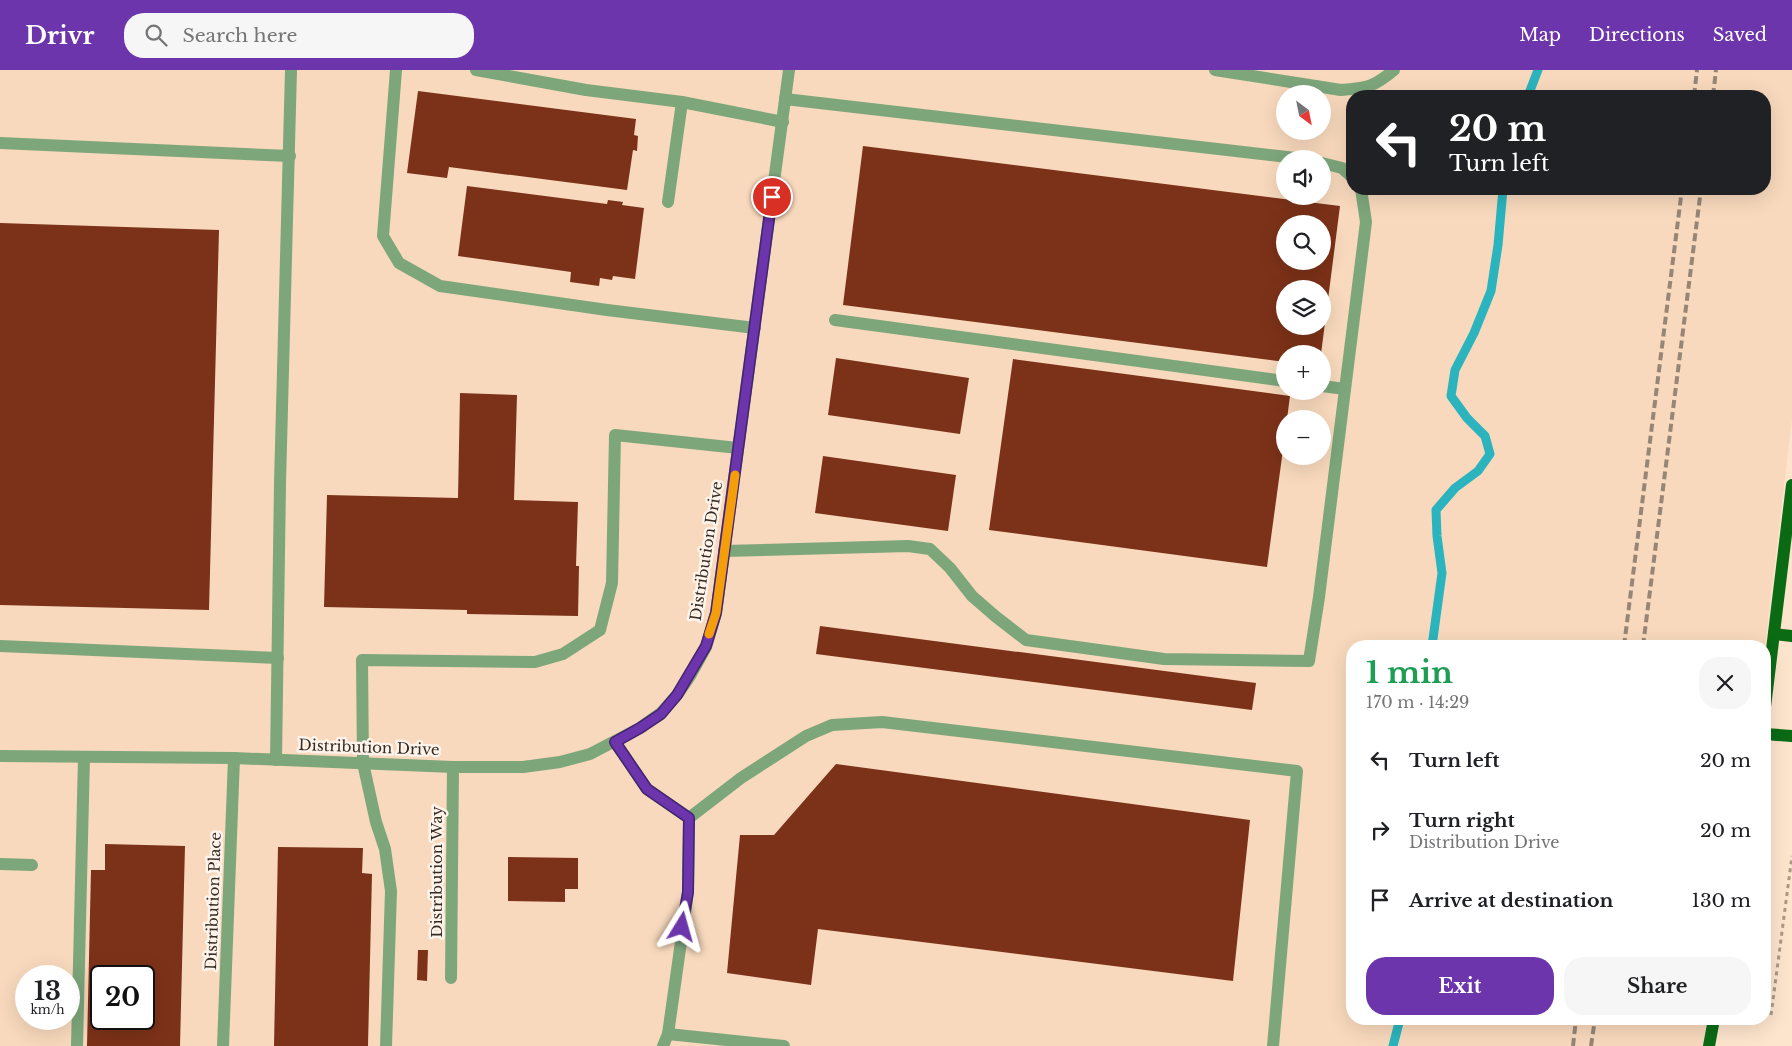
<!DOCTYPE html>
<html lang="en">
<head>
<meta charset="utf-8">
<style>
	body { margin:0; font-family:"Libre Baskerville",serif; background:#f6f6f6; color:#202124; height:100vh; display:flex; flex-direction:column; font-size:19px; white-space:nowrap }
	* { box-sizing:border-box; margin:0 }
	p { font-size:16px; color:#757577 }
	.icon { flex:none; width:28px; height:28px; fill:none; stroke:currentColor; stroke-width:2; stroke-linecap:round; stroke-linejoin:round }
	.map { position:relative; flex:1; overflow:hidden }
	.panel { position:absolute; left:1346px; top:570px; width:425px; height:385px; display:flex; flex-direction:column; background:#fff; border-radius:20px; box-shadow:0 5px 20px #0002 }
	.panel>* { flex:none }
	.top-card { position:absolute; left:1346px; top:20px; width:425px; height:105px; border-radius:20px; box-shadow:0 5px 20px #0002; background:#202124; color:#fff; overflow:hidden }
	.needle { width:32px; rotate:148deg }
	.fabs { position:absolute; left:1276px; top:15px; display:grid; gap:10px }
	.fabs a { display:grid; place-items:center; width:55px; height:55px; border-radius:50%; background:#fff; box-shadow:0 5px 20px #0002; font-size:25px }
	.speed { position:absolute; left:15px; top:895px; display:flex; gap:10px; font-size:25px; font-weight:700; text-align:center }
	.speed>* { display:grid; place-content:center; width:65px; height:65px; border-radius:50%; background:#fff; box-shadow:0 5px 20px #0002; line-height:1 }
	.speed small { font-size:12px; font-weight:400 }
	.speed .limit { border:2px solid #111; border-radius:8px; background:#fff; color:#111 }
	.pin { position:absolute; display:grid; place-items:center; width:42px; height:42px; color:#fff; margin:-21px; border:2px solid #fff; border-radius:50%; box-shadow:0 1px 5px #0007 }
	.me { position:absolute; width:55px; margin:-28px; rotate:8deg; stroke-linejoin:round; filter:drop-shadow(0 0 4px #0008) }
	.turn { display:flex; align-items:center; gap:18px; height:105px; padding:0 20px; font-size:22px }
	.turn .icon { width:65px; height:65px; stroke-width:2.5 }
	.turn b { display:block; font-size:35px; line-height:42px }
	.round { display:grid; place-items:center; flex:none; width:52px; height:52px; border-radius:20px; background:#f6f6f6 }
	.headline { display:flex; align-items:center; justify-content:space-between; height:85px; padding:0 20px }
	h1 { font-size:30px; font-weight:800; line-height:38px; color:#1e9e55 }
	.button { display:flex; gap:10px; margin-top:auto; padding:10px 20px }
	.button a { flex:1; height:58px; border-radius:20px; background:#6c35ac; color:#fff; font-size:20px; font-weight:800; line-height:58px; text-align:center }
	.button a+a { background:#f6f6f6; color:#202124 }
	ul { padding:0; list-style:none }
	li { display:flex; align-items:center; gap:15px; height:70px; padding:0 20px }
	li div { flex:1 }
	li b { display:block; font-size:19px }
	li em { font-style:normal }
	header { display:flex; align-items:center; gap:30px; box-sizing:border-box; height:70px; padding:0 25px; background:#6c35ac; color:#fff }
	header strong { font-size:24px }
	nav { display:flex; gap:28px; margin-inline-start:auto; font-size:18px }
	.search { width:350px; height:45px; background:#f6f6f6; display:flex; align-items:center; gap:12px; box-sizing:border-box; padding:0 18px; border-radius:20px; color:#757577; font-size:19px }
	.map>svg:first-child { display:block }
</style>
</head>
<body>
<header>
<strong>Drivr</strong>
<div class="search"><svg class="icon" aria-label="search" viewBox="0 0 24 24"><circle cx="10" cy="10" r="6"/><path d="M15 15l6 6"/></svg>Search here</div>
<nav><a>Map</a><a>Directions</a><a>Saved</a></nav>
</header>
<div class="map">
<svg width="1792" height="976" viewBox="0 0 1792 976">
	<rect width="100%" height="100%" fill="#fde4cd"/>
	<path fill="#f8d9bd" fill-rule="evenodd" d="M0,0H1792V349L1765,576H1352V949H1716L1712,976H0ZM1285,24H1322V61H1285ZM1352,26H1765V119H1352ZM1285,89H1322V126H1285ZM1285,154H1322V191H1285ZM1285,219H1322V256H1285ZM1285,284H1322V321H1285ZM1285,349H1322V386H1285ZM26,906H69V949H26ZM101,906H144V949H101Z"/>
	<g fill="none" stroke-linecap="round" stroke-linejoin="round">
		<g stroke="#2bb4bd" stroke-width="9">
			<path d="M1528,26L1538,0"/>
			<path d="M1432,576L1442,503L1437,466L1436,440L1455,418L1478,401L1490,384L1485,366L1467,348L1451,326L1455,300L1474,263L1491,221L1498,175L1503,119"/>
			<path d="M1393,976L1400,949"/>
		</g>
	</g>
	<g fill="#7c3218" fill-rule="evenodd">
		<path d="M418,21L636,49L634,65L638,66L637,81L633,80L627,120L449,97L447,108L407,103Z"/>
		<path d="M863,76L1340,136L1321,284H1285V292L843,235ZM1285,154H1322V191H1285ZM1285,219H1322V256H1285Z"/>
		<path d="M467,116L607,134L608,130L623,132L622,135L644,138L635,209L613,206L612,210L600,208L599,216L570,212L571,202L458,186Z"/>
		<path d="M0,153L219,160L209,540L0,535Z"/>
		<path d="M836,288L969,308L960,364L828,345Z"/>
		<path d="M1013,289L1290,326L1287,349H1285V365L1267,497L989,460Z"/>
		<path d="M460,323L517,325L514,430L578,432L576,496H579L578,546L467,544V540L324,537L327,425L458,428Z"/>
		<path d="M823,386L956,405L948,461L815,443Z"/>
		<path d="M820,556L1256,613L1252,640L816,584Z"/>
		<path d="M836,694L1250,750L1233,911L818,859L811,915L727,903L740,765H774Z"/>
		<path d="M105,774L185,776L180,976H87L91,800H105ZM101,906H144V949H101Z"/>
		<path d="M278,777L363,778L362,803L372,804L368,976H274Z"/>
		<path d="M508,787L578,788V819H565V832L508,831Z"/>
		<path d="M418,880H428L427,911L417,910Z"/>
	</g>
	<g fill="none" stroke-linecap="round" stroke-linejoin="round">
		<path stroke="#ab9987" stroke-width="3" stroke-dasharray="4 4" stroke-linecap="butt" d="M1771,945L1792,786"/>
		<g stroke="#7da67b" stroke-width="12">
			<path d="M396,0L383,166L399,193L440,216L607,240L755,258"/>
			<path d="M476,0L586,20L682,32"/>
			<path d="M1215,0L1341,20C1367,18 1374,17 1394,0"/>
			<path d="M785,29L1304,89"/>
			<path d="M0,73L290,86"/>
			<path d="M1322,93L1342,98L1352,107"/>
			<path d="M668,132L682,32L783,52"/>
			<path d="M835,250L1285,311"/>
			<path d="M1322,316L1345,319"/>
			<path d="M724,481L908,476L930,479L950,498L972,526L995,546L1026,570L1164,589L1309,591L1319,527L1366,152L1361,119"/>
			<path d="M0,576L278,588"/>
			<path d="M615,672L647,719L689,748"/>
			<path d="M276,690L280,413L291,0"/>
			<path d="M0,794L32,795"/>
			<path d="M668,964L784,976"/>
			<path d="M77,976L84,687"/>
			<path d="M386,976L391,821L385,779L376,752L363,693L362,590L535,592L563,584L600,560L612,513L615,365L738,378"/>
			<path d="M663,976L668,964L688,822L689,748L741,708L806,666L832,655L882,652L1297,701L1273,976"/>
		</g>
		<g stroke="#7da67b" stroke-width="12">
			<path d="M0,686L234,688L453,697H523L560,692L590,684L640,658L661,643L677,625L690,606L706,577L716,543L789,0"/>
			<path d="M451,908L453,697"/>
			<path d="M223,976L234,688"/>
		</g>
		<g stroke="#0b6b15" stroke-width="12">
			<path d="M1774,564L1792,566"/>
			<path d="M1765,637L1792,415"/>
			<path d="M1765,664L1792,666"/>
			<path d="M1709,976L1714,949"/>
		</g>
		<g stroke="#978576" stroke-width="4" stroke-dasharray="8 4" stroke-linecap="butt">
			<path d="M1694,26L1697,0"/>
			<path d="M1713,26L1716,0"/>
			<path d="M1624,576L1682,119"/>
			<path d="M1643,576L1701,119"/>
			<path d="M1573,976L1576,949"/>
			<path d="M1591,976L1595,949"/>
		</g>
	</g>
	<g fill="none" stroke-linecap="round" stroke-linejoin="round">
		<defs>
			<path id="route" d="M682,857L688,822L689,748L647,719L615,672L640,658L661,644L677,625L706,576L716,543L772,127"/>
		</defs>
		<use href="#route" stroke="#462270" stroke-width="12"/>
		<use href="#route" stroke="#6c35ac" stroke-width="9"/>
		<path stroke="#f59e0b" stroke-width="9" d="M709,564L716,543L735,405"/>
	</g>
	<g text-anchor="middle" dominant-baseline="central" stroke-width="5" stroke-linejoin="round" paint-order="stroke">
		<g font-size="15" fill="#352b22" stroke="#fef4eb">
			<text transform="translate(706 481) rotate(-81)">Distribution Drive</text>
			<text transform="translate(369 677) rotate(2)">Distribution Drive</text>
			<text transform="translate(436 802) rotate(-90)">Distribution Way</text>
			<text transform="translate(213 831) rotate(-88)">Distribution Place</text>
		</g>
	</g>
</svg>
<div class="fabs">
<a><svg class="needle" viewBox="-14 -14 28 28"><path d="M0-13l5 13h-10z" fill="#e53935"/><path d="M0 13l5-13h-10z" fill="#757577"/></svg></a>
<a><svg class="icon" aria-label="sound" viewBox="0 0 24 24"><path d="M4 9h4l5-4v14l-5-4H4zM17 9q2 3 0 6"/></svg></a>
<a><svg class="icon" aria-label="search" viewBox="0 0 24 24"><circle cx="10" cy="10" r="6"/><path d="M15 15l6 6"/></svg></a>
<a><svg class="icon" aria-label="layers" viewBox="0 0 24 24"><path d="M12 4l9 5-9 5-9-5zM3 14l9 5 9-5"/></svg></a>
<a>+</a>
<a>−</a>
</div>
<div class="speed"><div>13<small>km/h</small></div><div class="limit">20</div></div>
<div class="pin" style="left:772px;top:127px;background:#d93025"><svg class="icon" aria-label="arrive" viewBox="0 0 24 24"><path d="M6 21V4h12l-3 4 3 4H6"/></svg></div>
<svg class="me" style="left:682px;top:857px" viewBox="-20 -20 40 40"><path d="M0-17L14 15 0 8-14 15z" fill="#6c35ac" stroke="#fff" stroke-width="4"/></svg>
<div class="top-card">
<div class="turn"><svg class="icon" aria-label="left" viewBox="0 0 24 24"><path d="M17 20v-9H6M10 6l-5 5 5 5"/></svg><div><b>20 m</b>Turn left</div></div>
</div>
<section class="panel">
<div class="headline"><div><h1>1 min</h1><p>170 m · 14:29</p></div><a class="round"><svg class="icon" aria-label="close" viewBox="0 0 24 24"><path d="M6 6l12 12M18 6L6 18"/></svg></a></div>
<ul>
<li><svg class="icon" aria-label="left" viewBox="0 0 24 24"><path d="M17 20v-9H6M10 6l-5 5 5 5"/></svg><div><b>Turn left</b></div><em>20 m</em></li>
<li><svg class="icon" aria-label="right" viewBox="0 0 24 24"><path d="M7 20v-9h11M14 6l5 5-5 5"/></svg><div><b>Turn right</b><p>Distribution Drive</p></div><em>20 m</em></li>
<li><svg class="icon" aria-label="arrive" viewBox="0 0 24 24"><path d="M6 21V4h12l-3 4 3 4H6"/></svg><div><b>Arrive at destination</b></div><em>130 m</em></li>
</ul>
<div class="button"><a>Exit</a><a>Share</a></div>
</section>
</div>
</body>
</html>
